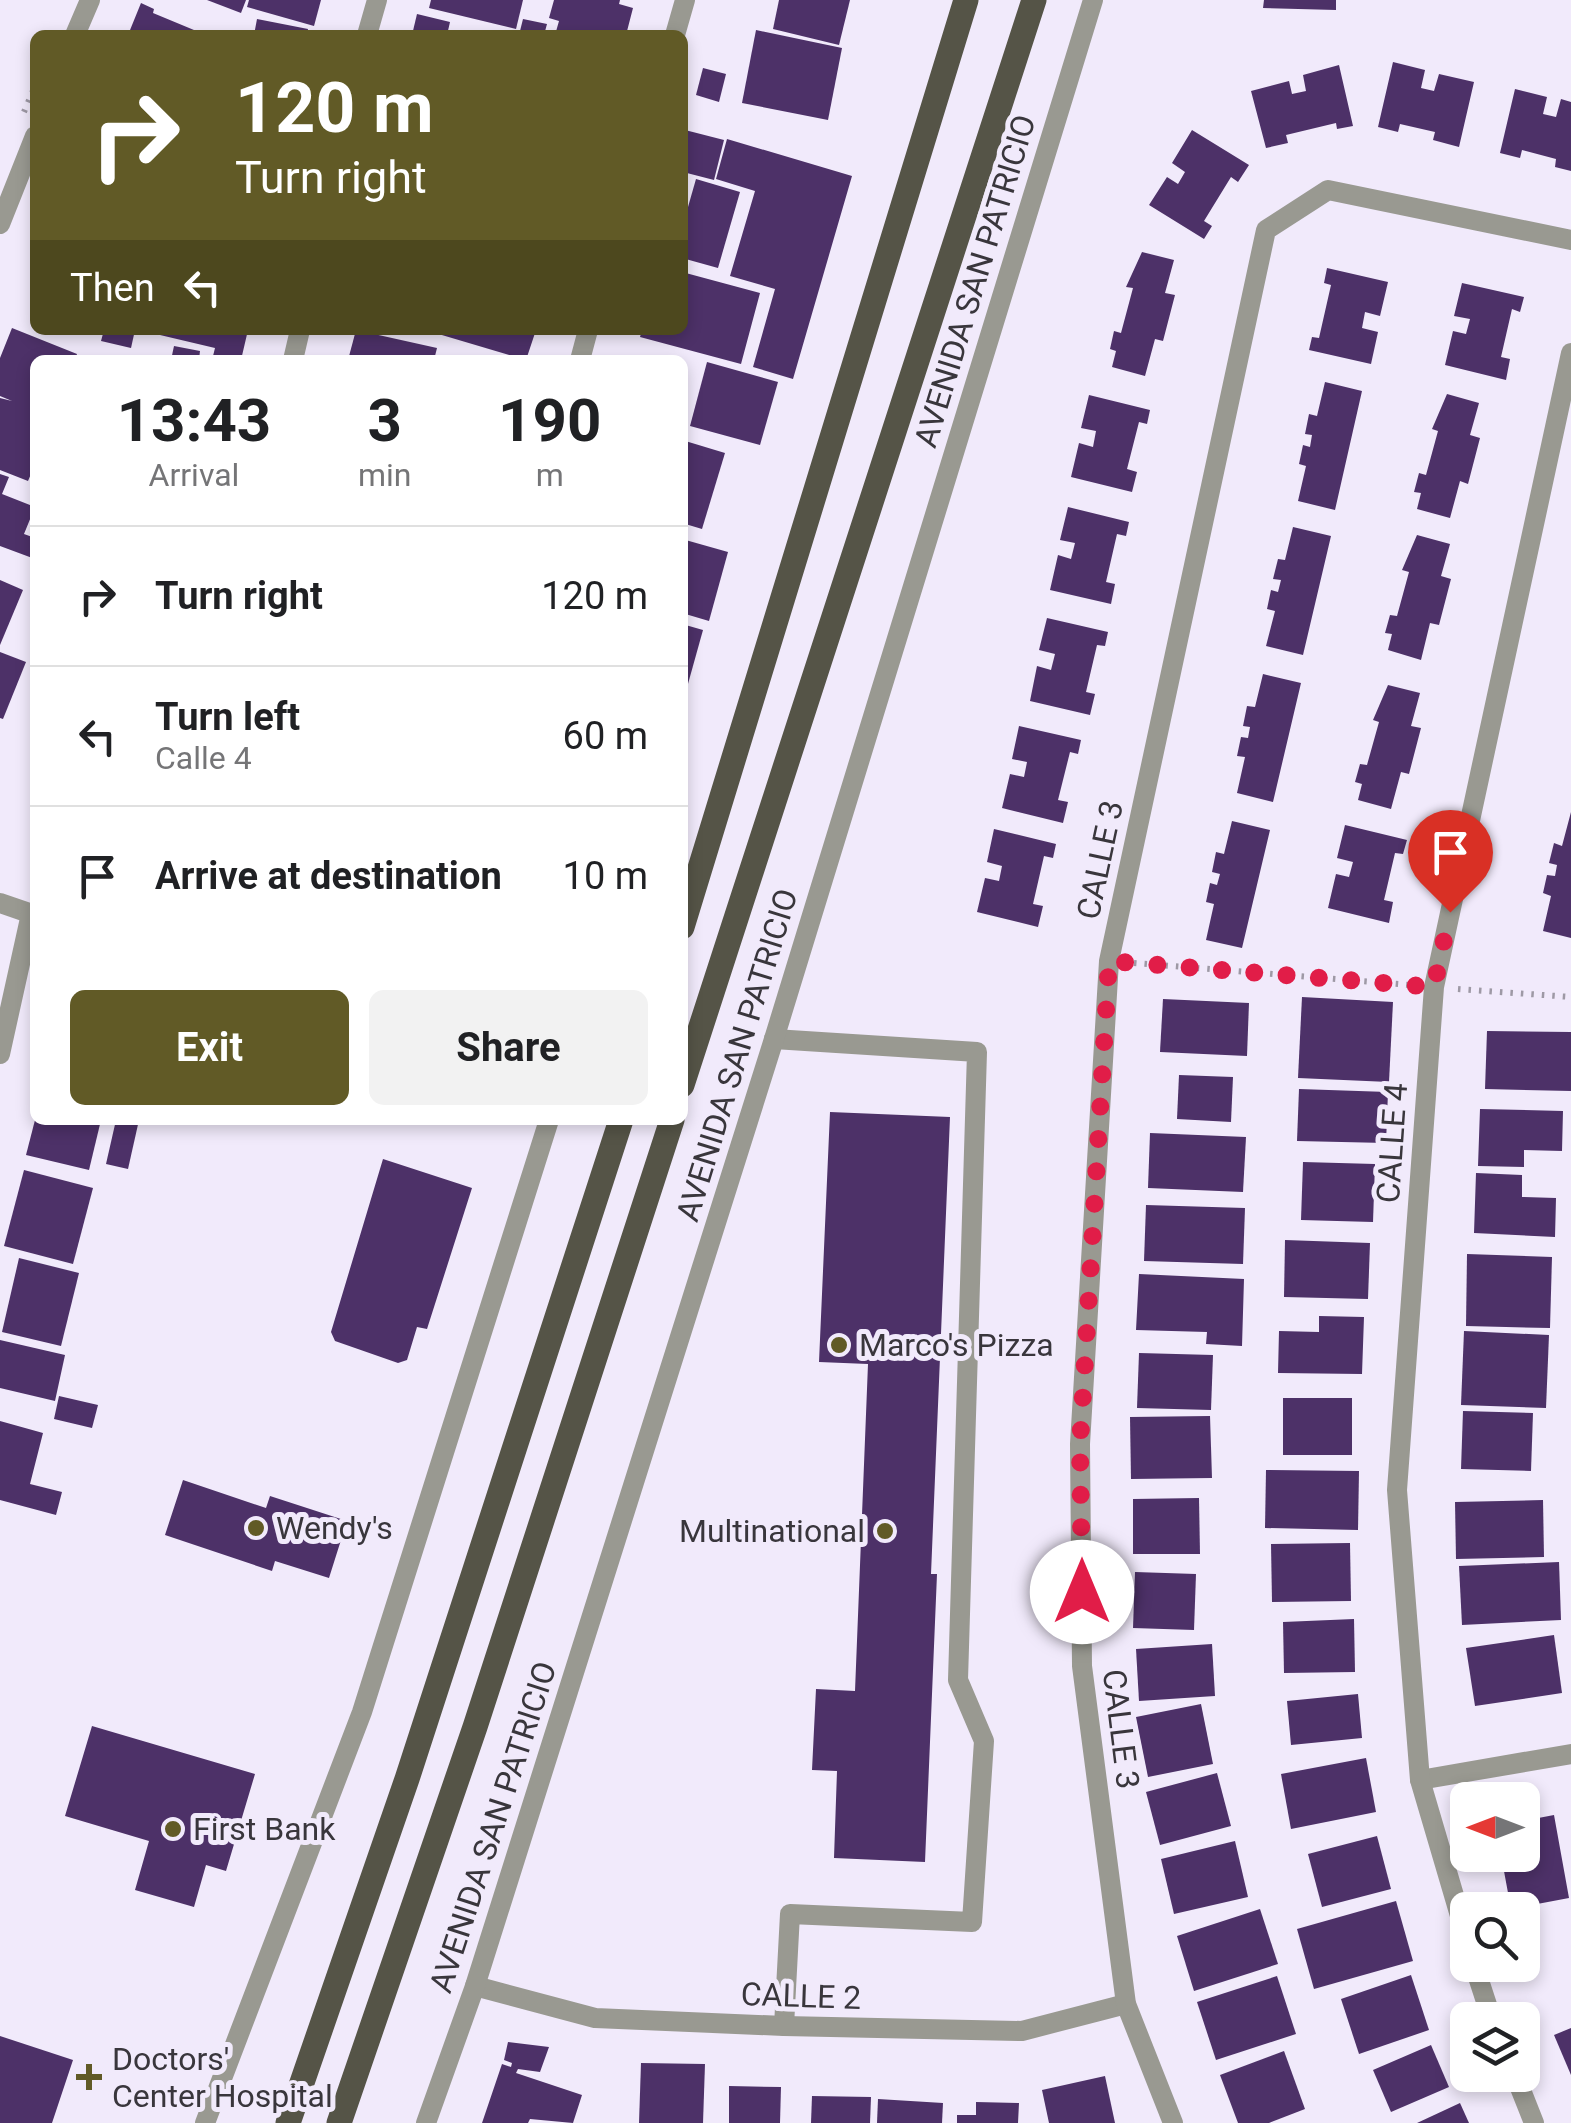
<!DOCTYPE html>
<html lang="en">
<head>
<meta charset="utf-8">
<style>
	body { margin:0; font-family:Roboto,sans-serif; background:#f2f2f2; color:#202124; height:100vh; display:flex; flex-direction:column; font-size:38px; white-space:nowrap }
	* { box-sizing:border-box; margin:0 }
	p { font-size:32px; color:#757577 }
	.icon { flex:none; width:55px; height:55px; fill:none; stroke:currentColor; stroke-width:2; stroke-linecap:round; stroke-linejoin:round }
	.map { position:relative; flex:1; overflow:hidden }
	.side { position:absolute; left:30px; top:355px; width:658px; height:770px; display:flex; flex-direction:column; background:#fff; border-radius:15px; box-shadow:0 5px 15px #0003 }
	.side>* { flex:none }
	.hud { position:absolute; left:30px; top:30px; width:658px; height:305px; border-radius:15px; box-shadow:0 5px 15px #0003; background:#615a26; color:#fff; overflow:hidden }
	.needle { width:65px; rotate:270deg }
	.fabs { position:absolute; left:1450px; top:1782px; display:grid; gap:20px }
	.fabs a { display:grid; place-items:center; width:90px; height:90px; border-radius:15px; background:#fff; box-shadow:0 5px 15px #0003; font-size:50px }
	.pin { position:absolute; display:grid; place-items:center; width:85px; height:85px; color:#fff; margin:-102px -42px; border-radius:50% 50% 50% 0; rotate:-45deg; box-shadow:0 0 10px #0007 }
	.pin .icon { rotate:45deg }
	.me { position:absolute; width:110px; margin:-55px; rotate:0deg; stroke-linejoin:round; filter:drop-shadow(0 0 8px #0008) }
	.turn { display:flex; align-items:center; gap:35px; height:210px; padding:0 40px; font-size:45px }
	.turn .icon { width:130px; height:130px; stroke-width:2.5 }
	.turn b { display:block; font-size:70px; line-height:85px }
	.then { display:flex; align-items:center; height:95px; padding:0 40px; background:#0003; gap:20px; font-size:38px }
	.eta { display:flex; justify-content:space-evenly; align-items:center; height:170px; text-align:center }
	.eta b { font-size:60px; font-weight:700; line-height:70px }
	.primary-button { display:flex; gap:20px; margin-top:auto; padding:20px 40px }
	.primary-button a { flex:1; height:115px; border-radius:15px; background:#615a26; color:#fff; font-size:40px; font-weight:700; line-height:115px; text-align:center }
	.primary-button a+a { background:#f2f2f2; color:#202124 }
	ul { padding:0; list-style:none }
	li { display:flex; align-items:center; gap:30px; height:140px; padding:0 40px; border-top:2px solid #e0e0e0 }
	li div { flex:1 }
	li b { display:block; font-size:38px }
	li em { font-style:normal }
	.map>svg:first-child { display:block }
</style>
</head>
<body>
<div class="map">
<svg width="1571" height="2123" viewBox="0 0 1571 2123">
	<rect width="100%" height="100%" fill="#f1eafb"/>
	<g fill="#4d3168">
		<path d="M207,0H246L241,13Z"/>
		<path d="M249,0H321L314,26L247,7Z"/>
		<path d="M431,0H523L516,29L429,8Z"/>
		<path d="M554,0H620L619,4L633,8L626,35H555L559,21L549,18Z"/>
		<path d="M779,0H850L839,45L773,29Z"/>
		<path d="M1264,0H1336V10L1263,8Z"/>
		<path d="M141,3L154,9L153,13L206,35H128Z"/>
		<path d="M417,14L450,22L447,35H412Z"/>
		<path d="M257,19L308,29L307,35H254Z"/>
		<path d="M523,19L547,24L544,35H519Z"/>
		<path d="M756,30L842,48L828,120L742,103Z"/>
		<path d="M1393,62L1425,70L1421,88L1434,91L1439,74L1474,82L1459,147L1433,140L1435,132L1400,124L1398,132L1378,127Z"/>
		<path d="M1339,65L1353,126L1337,129L1336,123L1286,135L1288,143L1266,148L1251,91L1289,81L1292,94L1306,91L1303,75Z"/>
		<path d="M703,68L726,74L719,102L696,95Z"/>
		<path d="M1515,89L1547,97L1543,114L1556,117L1561,99L1571,102V171L1555,167L1556,159L1522,150L1520,158L1500,153Z"/>
		<path d="M685,130L724,140L714,180L683,172Z"/>
		<path d="M1192,130L1249,165L1238,182L1231,177L1204,221L1212,226L1204,239L1149,205L1167,177L1178,184L1185,172L1172,163Z"/>
		<path d="M727,139L852,176L793,379L753,367L775,289L730,276L755,191L716,179Z"/>
		<path d="M696,179L740,192L718,268L682,258V228Z"/>
		<path d="M1142,252L1174,260L1165,293L1175,295L1163,341L1155,339L1145,376L1112,367L1116,351L1110,349L1114,331L1121,333L1133,288L1126,287Z"/>
		<path d="M1327,268L1388,282L1380,316L1365,312L1362,328L1378,332L1371,364L1309,350L1312,337L1319,338L1331,285L1324,283Z"/>
		<path d="M682,272L760,293L741,364L640,337L642,330H682Z"/>
		<path d="M1462,283L1524,297L1520,312L1512,309L1501,357L1510,359L1506,380L1445,365L1453,331L1466,334L1470,319L1454,316Z"/>
		<path d="M12,328L77,354L75,360H35V476L31,474L28,481L0,470V398L12,401L0,396V358Z"/>
		<path d="M104,330H135L131,348L101,341Z"/>
		<path d="M161,330H248L241,360H212L215,348L160,335Z"/>
		<path d="M356,330L437,348L434,360H348Z"/>
		<path d="M425,330H536L526,360Z"/>
		<path d="M174,346L200,351L199,360H171Z"/>
		<path d="M707,362L778,382L760,445L690,426Z"/>
		<path d="M1325,382L1362,391L1335,510L1298,501L1306,466L1299,464L1303,445L1310,447L1312,435L1305,434L1309,414L1317,416Z"/>
		<path d="M1447,394L1479,403L1470,435L1480,438L1468,484L1460,481L1450,518L1417,509L1421,493L1414,492L1419,473L1426,475L1438,431L1432,429Z"/>
		<path d="M1089,395L1150,410L1147,424L1139,422L1127,469L1137,472L1132,492L1071,477L1079,443L1093,447L1096,431L1081,428Z"/>
		<path d="M682,440L725,453L702,529L682,523Z"/>
		<path d="M0,474L9,477L2,494L35,507L24,534L35,538V559L0,546Z"/>
		<path d="M1068,507L1129,522L1126,536L1117,534L1106,582L1115,584L1111,604L1050,590L1058,555L1071,559L1075,543L1060,540Z"/>
		<path d="M1293,527L1331,536L1303,655L1266,646L1275,611L1267,609L1271,590L1278,592L1281,580L1273,579L1278,559L1285,560Z"/>
		<path d="M1417,535L1450,544L1441,576L1451,579L1439,625L1430,623L1421,660L1388,650L1392,634L1385,633L1390,615L1397,616L1409,572L1402,570Z"/>
		<path d="M682,539L728,552L709,621L682,613Z"/>
		<path d="M0,580L23,590L0,645Z"/>
		<path d="M1047,618L1108,632L1105,646L1097,645L1086,692L1095,694L1090,715L1030,701L1037,666L1051,670L1055,654L1039,650Z"/>
		<path d="M682,624L703,630L686,691L682,690Z"/>
		<path d="M0,652L26,662L3,719L0,718Z"/>
		<path d="M1263,674L1301,683L1273,802L1237,793L1245,757L1237,756L1241,737L1248,738L1250,727L1243,726L1247,706L1255,707Z"/>
		<path d="M1388,685L1420,693L1411,726L1421,728L1409,774L1401,772L1391,809L1358,800L1362,784L1355,782L1360,764L1367,765L1379,722L1373,720Z"/>
		<path d="M1019,726L1081,740L1078,754L1070,752L1058,800L1068,802L1063,823L1002,808L1010,774L1024,777L1027,762L1012,759Z"/>
		<path d="M1571,812V938L1543,931L1551,896L1543,893L1547,875L1555,876L1557,865L1549,863L1554,843L1562,846Z"/>
		<path d="M1232,821L1270,830L1242,948L1206,940L1214,904L1206,902L1210,883L1217,885L1220,874L1212,872L1216,852L1224,854Z"/>
		<path d="M1345,825L1407,840L1403,854L1395,853L1384,900L1393,902L1389,923L1328,908L1336,874L1349,877L1353,862L1337,858Z"/>
		<path d="M994,829L1056,844L1053,858L1044,856L1033,904L1043,906L1038,927L977,912L985,878L999,881L1002,866L987,862Z"/>
		<path d="M1302,997L1393,1002L1389,1082L1298,1078Z"/>
		<path d="M1163,999L1249,1003L1247,1056L1160,1052Z"/>
		<path d="M1487,1031L1571,1032V1091L1485,1089Z"/>
		<path d="M1179,1075L1233,1077L1231,1122L1177,1119Z"/>
		<path d="M1299,1089L1388,1092L1386,1143L1297,1141Z"/>
		<path d="M1480,1109L1563,1111L1562,1151L1524,1150V1167L1478,1166Z"/>
		<path d="M830,1112L950,1117L931,1574H937L925,1862L834,1858L837,1771L812,1770L816,1689L855,1691L868,1364L819,1362Z"/>
		<path d="M35,1120H101L89,1170L26,1155Z"/>
		<path d="M116,1120H139L128,1169L106,1164Z"/>
		<path d="M1150,1133L1246,1137L1243,1192L1148,1188Z"/>
		<path d="M383,1159L472,1188L427,1329L417,1327L407,1360L398,1363L335,1341L331,1332Z"/>
		<path d="M1303,1162L1375,1164L1373,1222L1301,1220Z"/>
		<path d="M24,1170L93,1188L73,1264L4,1246Z"/>
		<path d="M1476,1173L1522,1175V1197L1556,1198L1555,1237L1474,1233Z"/>
		<path d="M1146,1205L1245,1208L1243,1264L1144,1261Z"/>
		<path d="M1285,1240L1370,1243L1368,1299L1284,1297Z"/>
		<path d="M1467,1254L1552,1257L1550,1328L1466,1326Z"/>
		<path d="M19,1258L79,1273L61,1346L2,1332Z"/>
		<path d="M1139,1274L1244,1279L1242,1346L1206,1344L1207,1332L1136,1330Z"/>
		<path d="M1319,1316L1364,1317L1362,1374L1278,1373L1279,1331L1319,1332Z"/>
		<path d="M1464,1331L1549,1335L1546,1408L1461,1405Z"/>
		<path d="M0,1340L65,1355L55,1401L0,1388Z"/>
		<path d="M1139,1353L1213,1355L1211,1410L1137,1408Z"/>
		<path d="M59,1396L98,1405L92,1428L54,1419Z"/>
		<rect x="1283" y="1398" width="69" height="57"/>
		<path d="M1463,1411L1533,1413L1531,1471L1461,1469Z"/>
		<path d="M1210,1416L1212,1478L1131,1479L1130,1417Z"/>
		<path d="M0,1421L43,1433L30,1484L62,1492L56,1515L0,1500Z"/>
		<path d="M1266,1470L1359,1471L1358,1530L1265,1528Z"/>
		<path d="M183,1480L266,1508L270,1496L347,1521L329,1578L275,1561L272,1571L165,1535Z"/>
		<path d="M1199,1498L1200,1554H1133V1499Z"/>
		<path d="M1543,1500L1544,1557L1456,1559L1455,1502Z"/>
		<path d="M1350,1543L1351,1601L1272,1602L1271,1544Z"/>
		<path d="M1559,1562L1561,1620L1462,1625L1459,1566Z"/>
		<path d="M1135,1572L1196,1574L1194,1630L1133,1628Z"/>
		<path d="M1354,1619L1355,1672L1284,1673L1283,1622Z"/>
		<path d="M1554,1635L1562,1693L1475,1706L1466,1648Z"/>
		<path d="M1212,1644L1215,1696L1139,1701L1136,1649Z"/>
		<path d="M1358,1694L1362,1738L1291,1745L1287,1701Z"/>
		<path d="M1201,1704L1213,1764L1148,1777L1136,1717Z"/>
		<path d="M92,1726L255,1774L226,1871L206,1865L194,1907L135,1890L149,1841L65,1816Z"/>
		<path d="M1366,1758L1376,1812L1291,1829L1281,1774Z"/>
		<path d="M1217,1773L1231,1826L1160,1845L1146,1792Z"/>
		<path d="M1554,1815L1569,1898L1511,1909L1501,1855H1522V1821Z"/>
		<path d="M1377,1836L1391,1889L1322,1907L1308,1854Z"/>
		<path d="M1235,1841L1248,1897L1174,1914L1161,1859Z"/>
		<path d="M1396,1901L1413,1961L1314,1989L1297,1929Z"/>
		<path d="M1260,1909L1278,1964L1194,1991L1177,1936Z"/>
		<path d="M1411,1975L1429,2030L1359,2054L1341,1999Z"/>
		<path d="M1277,1976L1296,2034L1216,2060L1197,2002Z"/>
		<path d="M1571,2028V2075L1554,2035Z"/>
		<path d="M0,2036L73,2060L52,2123H0Z"/>
		<path d="M508,2042L549,2047L540,2072L518,2069L516,2073L582,2095L573,2123L530,2119L528,2123H482L502,2064L511,2067L512,2063L504,2060Z"/>
		<path d="M1431,2045L1449,2087L1391,2112L1373,2070Z"/>
		<path d="M1284,2051L1305,2109L1269,2123H1238L1220,2075Z"/>
		<path d="M641,2063L705,2064L703,2123H639Z"/>
		<path d="M1105,2076L1115,2123H1049L1042,2090Z"/>
		<path d="M729,2086L781,2087L780,2123H729Z"/>
		<path d="M812,2096L871,2097L870,2123H811Z"/>
		<path d="M878,2099L943,2103L942,2123H877Z"/>
		<path d="M976,2102L1019,2103L1018,2123H957V2115H976Z"/>
		<path d="M1460,2103L1469,2123H1417Z"/>
	</g>
	<g fill="none" stroke-linecap="round" stroke-linejoin="round">
		<g stroke="#9e99a5" stroke-width="6" stroke-dasharray="2.5 8" stroke-linecap="butt">
			<path d="M24,112L35,86"/>
			<path d="M1134,963L1410,985"/>
			<path d="M1458,989L1571,997"/>
		</g>
		<path stroke="#999991" stroke-width="20" d="M774,1039L977,1052L958,1680L984,1741L972,1922L790,1914L784,2026"/>
		<g stroke="#999991" stroke-width="20">
			<path d="M75,35L90,0"/>
			<path d="M367,35L377,0"/>
			<path d="M675,35L685,0"/>
			<path d="M0,224L35,136"/>
			<path d="M293,360L300,330"/>
			<path d="M580,360L588,330"/>
			<path d="M0,903L35,915"/>
			<path d="M0,1054L31,914"/>
			<path d="M1420,1780L1571,1754"/>
			<path d="M1468,1943L1420,1780L1397,1490L1434,987L1571,353"/>
			<path d="M1474,1965L1492,2020"/>
			<path d="M475,1986L595,2018L784,2026L1022,2031L1126,2004"/>
			<path d="M1515,2075L1534,2123"/>
			<path d="M205,2123L362,1712L549,1120"/>
			<path d="M426,2123L475,1986L774,1039L1093,0"/>
			<path d="M1173,2123L1126,2004L1082,1666L1080,1444L1109,961L1266,230L1328,190L1571,240"/>
		</g>
		<g stroke="#555447" stroke-width="25">
			<path d="M682,927L966,0"/>
			<path d="M682,1085L1034,0"/>
			<path d="M288,2123L407,1779L621,1120"/>
			<path d="M339,2123L475,1727L672,1120"/>
		</g>
	</g>
	<g fill="none" stroke-linecap="round" stroke-linejoin="round">
		<path stroke="#e11d48" stroke-width="18" stroke-dasharray="0 32.4" d="M1082,1592L1080,1444L1109,961L1434,987L1450,912"/>
	</g>
	<g fill="#615a26" stroke="#f1eafb" stroke-width="4">
		<circle cx="839" cy="1345" r="10"/>
		<circle cx="256" cy="1528" r="10"/>
		<circle cx="885" cy="1531" r="10"/>
		<circle cx="173" cy="1829" r="10"/>
		<path d="M84 2062h10v10h10v10h-10v10h-10v-10h-10v-10h10z"/>
	</g>
	<g text-anchor="middle" dominant-baseline="central" stroke-width="10" stroke-linejoin="round" paint-order="stroke">
		<g font-size="32" fill="#39363c" stroke="#f1eafb">
			<text transform="translate(975 281) rotate(-73)">AVENIDA SAN PATRICIO</text>
			<text transform="translate(1100 860) rotate(-78)">CALLE 3</text>
			<text transform="translate(737 1055) rotate(-73)">AVENIDA SAN PATRICIO</text>
			<text transform="translate(1392 1143) rotate(-86)">CALLE 4</text>
			<text transform="translate(1121 1729) rotate(83)">CALLE 3</text>
			<text transform="translate(493 1827) rotate(-72)">AVENIDA SAN PATRICIO</text>
			<text transform="translate(801 1996) rotate(2)">CALLE 2</text>
		</g>
		<g font-size="32" fill="#39363c" stroke="#f1eafb" text-anchor="start">
			<text x="859" y="1345">Marco's Pizza</text>
			<text x="276" y="1528">Wendy's</text>
			<text x="865" y="1531" text-anchor="end">Multinational</text>
			<text x="193" y="1829">First Bank</text>
			<text x="112" y="2059">Doctors'<tspan x="112" dy="37">Center Hospital</tspan></text>
		</g>
	</g>
</svg>
<div class="fabs">
<a><svg class="needle" viewBox="-14 -14 28 28"><path d="M0-13l5 13h-10z" fill="#e53935"/><path d="M0 13l5-13h-10z" fill="#757577"/></svg></a>
<a><svg class="icon" aria-label="search" viewBox="0 0 24 24"><circle cx="10" cy="10" r="6"/><path d="M15 15l6 6"/></svg></a>
<a><svg class="icon" aria-label="layers" viewBox="0 0 24 24"><path d="M12 4l9 5-9 5-9-5zM3 14l9 5 9-5"/></svg></a>
</div>
<div class="pin" style="left:1450px;top:912px;background:#d93025"><svg class="icon" aria-label="arrive" viewBox="0 0 24 24"><path d="M6 21V4h12l-3 4 3 4H6"/></svg></div>
<svg class="me" style="left:1082px;top:1592px" viewBox="-20 -20 40 40"><circle r="19" fill="#fff"/><path d="M0-13L10 11 0 6-10 11z" fill="#e11d48"/></svg>
<div class="hud">
<div class="turn"><svg class="icon" aria-label="right" viewBox="0 0 24 24"><path d="M7 20v-9h11M14 6l5 5-5 5"/></svg><div><b>120 m</b>Turn right</div></div>
<div class="then">Then<svg class="icon" aria-label="left" viewBox="0 0 24 24"><path d="M17 20v-9H6M10 6l-5 5 5 5"/></svg></div>
</div>
<section class="side">
<div class="eta">
<div><b>13:43</b><p>Arrival</p></div>
<div><b>3</b><p>min</p></div>
<div><b>190</b><p>m</p></div>
</div>
<ul>
<li><svg class="icon" aria-label="right" viewBox="0 0 24 24"><path d="M7 20v-9h11M14 6l5 5-5 5"/></svg><div><b>Turn right</b></div><em>120 m</em></li>
<li><svg class="icon" aria-label="left" viewBox="0 0 24 24"><path d="M17 20v-9H6M10 6l-5 5 5 5"/></svg><div><b>Turn left</b><p>Calle 4</p></div><em>60 m</em></li>
<li><svg class="icon" aria-label="arrive" viewBox="0 0 24 24"><path d="M6 21V4h12l-3 4 3 4H6"/></svg><div><b>Arrive at destination</b></div><em>10 m</em></li>
</ul>
<div class="primary-button"><a>Exit</a><a>Share</a></div>
</section>
</div>
</body>
</html>
